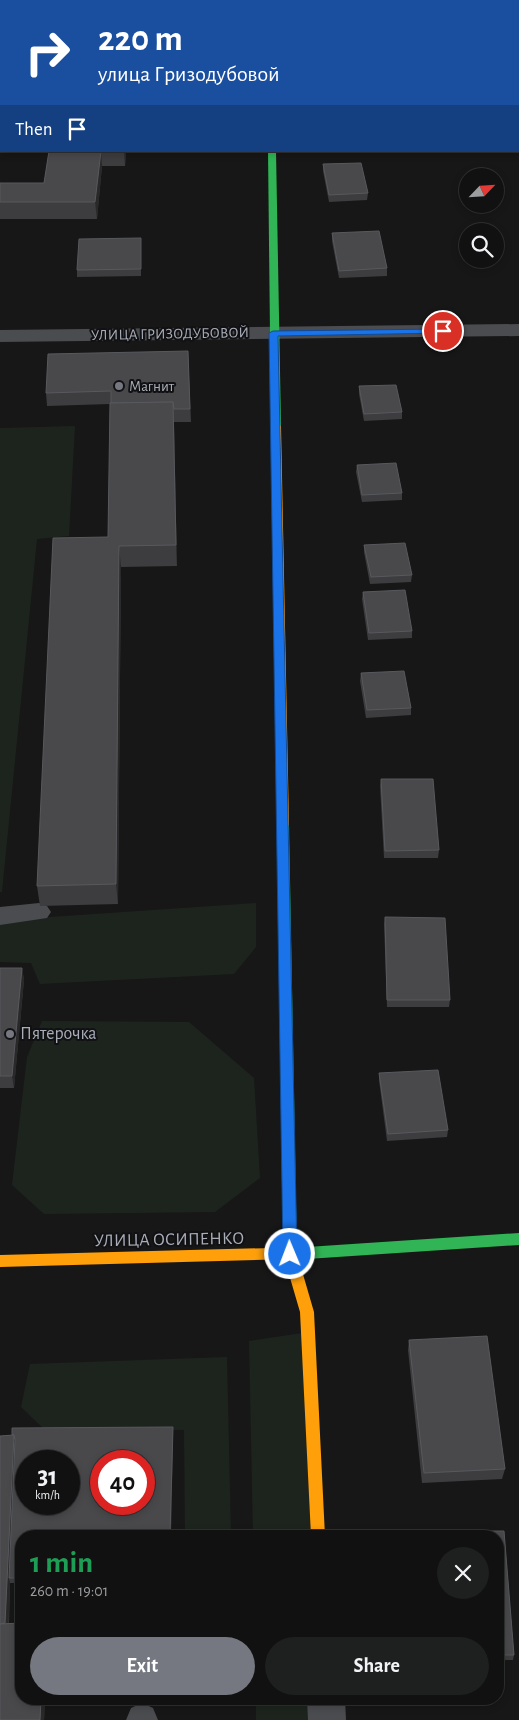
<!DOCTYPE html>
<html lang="en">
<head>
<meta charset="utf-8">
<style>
	body { margin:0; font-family:"Alegreya Sans",sans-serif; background:#1e1f1f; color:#f1f3f6; height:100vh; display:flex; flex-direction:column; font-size:19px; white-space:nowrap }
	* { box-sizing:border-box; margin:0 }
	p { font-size:16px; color:#9c9d9f }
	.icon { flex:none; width:28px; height:28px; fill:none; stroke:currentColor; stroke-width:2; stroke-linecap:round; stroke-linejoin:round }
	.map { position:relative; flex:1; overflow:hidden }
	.panel { position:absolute; left:15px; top:1530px; width:489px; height:175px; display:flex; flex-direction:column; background:#111; border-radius:20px; box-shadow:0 2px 8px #0003,0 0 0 1px #303131 }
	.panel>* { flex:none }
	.hud { position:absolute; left:0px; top:0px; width:520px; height:152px; box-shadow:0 2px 8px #0003,0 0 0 1px #303131; background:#1a4fa0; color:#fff; overflow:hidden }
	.needle { width:32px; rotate:65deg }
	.controls { position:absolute; left:459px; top:168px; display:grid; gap:10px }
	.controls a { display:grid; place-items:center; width:45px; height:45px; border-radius:50%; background:#111; box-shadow:0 2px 8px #0003,0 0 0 1px #303131; font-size:25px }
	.speed { position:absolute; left:15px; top:1450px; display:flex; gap:10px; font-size:25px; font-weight:700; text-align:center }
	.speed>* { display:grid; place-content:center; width:65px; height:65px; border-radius:50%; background:#111; box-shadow:0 2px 8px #0003,0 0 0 1px #303131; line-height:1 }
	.speed small { font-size:12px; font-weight:400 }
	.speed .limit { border:8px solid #d22; background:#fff; color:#111 }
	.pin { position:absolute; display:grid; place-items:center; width:42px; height:42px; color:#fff; margin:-21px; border:2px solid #fff; border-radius:50%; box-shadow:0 1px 5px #0007 }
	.me { position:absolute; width:55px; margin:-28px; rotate:359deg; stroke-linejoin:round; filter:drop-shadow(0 0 4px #0008) }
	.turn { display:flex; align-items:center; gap:18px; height:105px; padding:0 15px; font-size:22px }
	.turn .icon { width:65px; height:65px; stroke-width:2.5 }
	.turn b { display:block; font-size:35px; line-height:42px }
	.then { display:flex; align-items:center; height:48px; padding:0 15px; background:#0003; gap:10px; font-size:19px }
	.round { display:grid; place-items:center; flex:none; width:52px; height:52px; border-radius:26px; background:#1e1f1f }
	.head { display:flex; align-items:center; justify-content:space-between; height:85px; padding:0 15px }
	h1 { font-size:30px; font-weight:700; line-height:38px; color:#1e9e55 }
	.primary-button { display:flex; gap:10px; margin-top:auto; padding:10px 15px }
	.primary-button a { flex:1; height:58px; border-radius:30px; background:#757880; color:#fff; font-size:20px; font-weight:700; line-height:58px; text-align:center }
	.primary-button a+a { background:#1e1f1f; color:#f1f3f6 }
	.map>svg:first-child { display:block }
</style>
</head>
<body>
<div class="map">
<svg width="519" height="1720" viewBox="0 0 519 1720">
	<rect width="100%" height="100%" fill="#171717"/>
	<g fill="#1d241e">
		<path d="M75,426L69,536L37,539L2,892H0V428Z"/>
		<path d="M256,903V947L234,974L40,984L31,963L0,962V922L21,919Z"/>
		<path d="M42,1021L189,1022L254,1078L260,1178L215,1212L44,1214L12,1185L27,1057Z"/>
		<path d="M302,1333L311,1536H253L249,1341Z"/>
		<path d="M227,1357L231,1536H185L184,1430L44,1429L21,1407L30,1364Z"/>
		<path d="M256,1699H319L320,1720H256Z"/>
	</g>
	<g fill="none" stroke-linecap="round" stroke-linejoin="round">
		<g fill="#4b4c50" fill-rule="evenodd">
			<path d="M39,903L47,906L51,912L47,918L0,925V907Z"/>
			<path d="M142,1703L153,1708L158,1720H126L131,1708Z"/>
		</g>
		<g fill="#4b4c50" fill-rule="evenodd">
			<rect x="262" y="0" width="16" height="1"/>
			<path d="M519,324V336L0,342V330Z"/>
			<path d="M307,1699H345L346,1720H308Z"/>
		</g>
		<g fill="#30b455" fill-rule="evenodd">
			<path d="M268,151H276L281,426L276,429L271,426Z"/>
			<path d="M283,821L289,825L297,1254L300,1264L298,1268L293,1270L288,1268L283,1254L277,825Z"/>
			<path d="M519,1233V1245L307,1259L302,1257L300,1253L302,1249L307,1247Z"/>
		</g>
		<g fill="#ff9f0a" fill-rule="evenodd">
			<path d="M276,423L281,426L289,825L283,829L277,825L271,426Z"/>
			<path d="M307,1247L312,1249L314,1253L312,1257L296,1259L300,1264L314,1312L325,1536H311L300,1312L286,1264L289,1259L0,1267V1255Z"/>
		</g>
	</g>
	<g fill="#3d3d3f">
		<path d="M49,151H146H126L125,166H102L97,219H0V183H44Z"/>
		<path d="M323,164L368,193L367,200L329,202L323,171Z"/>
		<path d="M332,233L387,268V276L339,278L332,241Z"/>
		<path d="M141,238V276L77,277V270Z"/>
		<path d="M188,351L191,422H174L177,566L121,567L118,904L40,906L37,886L108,537L110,404L47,406L46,393Z"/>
		<path d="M359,386L402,412V419L364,421L359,394Z"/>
		<path d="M357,465L402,493V500L362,502L356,472Z"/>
		<path d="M364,545L412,575L411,582L370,584L364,552Z"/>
		<path d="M363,592L412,631V638L368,640L362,599Z"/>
		<path d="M361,673L411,708V715L366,718L360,681Z"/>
		<path d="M381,779L439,850L438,858H384L380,786Z"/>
		<path d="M385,917L450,1000L449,1007H387L384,924Z"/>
		<path d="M0,968H22L24,980L14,1088H0Z"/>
		<path d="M379,1073L448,1130L447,1137L387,1141L379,1080Z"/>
		<path d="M409,1340L505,1469L502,1479L422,1483L408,1350Z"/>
		<path d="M173,1433L171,1536H21V1583H10L9,1623L45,1699L44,1720H0V1436Z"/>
		<path d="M414,1531H504L514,1655L513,1660H498V1536H413Z"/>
	</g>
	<g fill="#29292a">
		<path d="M101,151L102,166L97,219L95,202Z"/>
		<path d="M124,151H126L125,166Z"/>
		<path d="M173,402L174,422L177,566L176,545Z"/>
		<path d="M119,546L121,567L118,904L116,884Z"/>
		<path d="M22,968L24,980L14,1088L12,1076Z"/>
		<path d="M173,1427L171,1536H170Z"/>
		<path d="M14,1435L16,1445L9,1578L10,1583L8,1638L5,1629Z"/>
		<path d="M41,1699H45L44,1720H40Z"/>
	</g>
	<g fill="#49494c" stroke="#58595d" fill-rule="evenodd">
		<path d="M49,151H101L95,202H0V183H44Z"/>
		<path d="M361,163L368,193L329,195L323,164Z"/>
		<path d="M379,231L387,268L339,271L332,233Z"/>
		<path d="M141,238V269L77,270L79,239Z"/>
		<path d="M188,351L190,409H174L173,402L111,403V391L46,393L48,354Z"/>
		<path d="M396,385L402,412L364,414L359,386Z"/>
		<path d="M173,402L176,545L119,546L116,884L37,886L53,538L108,537L110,403Z"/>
		<path d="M396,463L402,493L362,495L357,465Z"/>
		<path d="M405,543L412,575L371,577L364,545Z"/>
		<path d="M405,590L412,631L369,633L363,592Z"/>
		<path d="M404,671L411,708L367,710L361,673Z"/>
		<path d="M381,779H433L439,850L385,851Z"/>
		<path d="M385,917L445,918L450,1000H387Z"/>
		<path d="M0,968H22L12,1076H0Z"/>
		<path d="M438,1070L448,1130L388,1134L379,1073Z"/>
		<path d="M487,1336L505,1469L424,1473L409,1340Z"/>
		<path d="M173,1427L170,1536H21V1578H9L15,1440L14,1435H12V1428ZM26,1461H69V1504H26ZM101,1461H144V1504H101Z"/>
		<path d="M14,1435L5,1623L0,1624V1436Z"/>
		<path d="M414,1531H504L514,1655H498V1536H415Z"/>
		<path d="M21,1623V1699H41L40,1720H0V1624Z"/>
	</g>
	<path fill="#1a73e8" stroke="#114b97" d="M443,329L448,331L446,333L278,336L297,1254L295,1258L290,1260L285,1258L283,1254L269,333L273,331Z"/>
	<g fill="#757880" stroke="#111113" stroke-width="2">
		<circle cx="119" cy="386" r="5"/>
		<circle cx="10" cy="1034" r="5"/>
	</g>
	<g text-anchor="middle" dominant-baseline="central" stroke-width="4" stroke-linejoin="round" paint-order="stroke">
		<g font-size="15" fill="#a8adb8" stroke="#111113">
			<text transform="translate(170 334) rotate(-1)">УЛИЦА ГРИЗОДУБОВОЙ</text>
		</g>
		<g font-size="15" fill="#a8adb8" stroke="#111113" text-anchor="start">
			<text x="129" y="386">Магнит</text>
		</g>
		<g font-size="18" fill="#a8adb8" stroke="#111113" text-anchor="start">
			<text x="20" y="1034">Пятерочка</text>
		</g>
		<g font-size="18" fill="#a8adb8" stroke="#111113">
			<text transform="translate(169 1240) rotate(-1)">УЛИЦА ОСИПЕНКО</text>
		</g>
	</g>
</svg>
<div class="controls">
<a><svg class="needle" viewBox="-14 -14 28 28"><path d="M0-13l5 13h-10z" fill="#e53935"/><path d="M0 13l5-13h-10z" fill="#9c9d9f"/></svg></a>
<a><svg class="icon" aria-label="search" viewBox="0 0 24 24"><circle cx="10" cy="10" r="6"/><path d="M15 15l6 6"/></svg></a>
</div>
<div class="speed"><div>31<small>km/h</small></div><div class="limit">40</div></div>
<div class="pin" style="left:443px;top:331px;background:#d93025"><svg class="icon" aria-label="arrive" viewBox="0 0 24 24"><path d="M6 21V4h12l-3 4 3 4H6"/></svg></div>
<svg class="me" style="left:290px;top:1254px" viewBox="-20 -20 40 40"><circle r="17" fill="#1a73e8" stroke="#fff" stroke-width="3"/><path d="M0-11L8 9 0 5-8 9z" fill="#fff"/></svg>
<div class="hud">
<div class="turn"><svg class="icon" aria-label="right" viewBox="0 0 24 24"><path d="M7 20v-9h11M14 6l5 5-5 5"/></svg><div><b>220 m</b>улица Гризодубовой</div></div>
<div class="then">Then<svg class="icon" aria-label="arrive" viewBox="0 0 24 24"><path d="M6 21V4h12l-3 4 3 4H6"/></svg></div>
</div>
<section class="panel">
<div class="head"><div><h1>1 min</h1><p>260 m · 19:01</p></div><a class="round"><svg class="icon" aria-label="close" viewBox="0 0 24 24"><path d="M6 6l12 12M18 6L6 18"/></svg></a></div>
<div class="primary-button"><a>Exit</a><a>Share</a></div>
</section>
</div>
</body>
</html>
